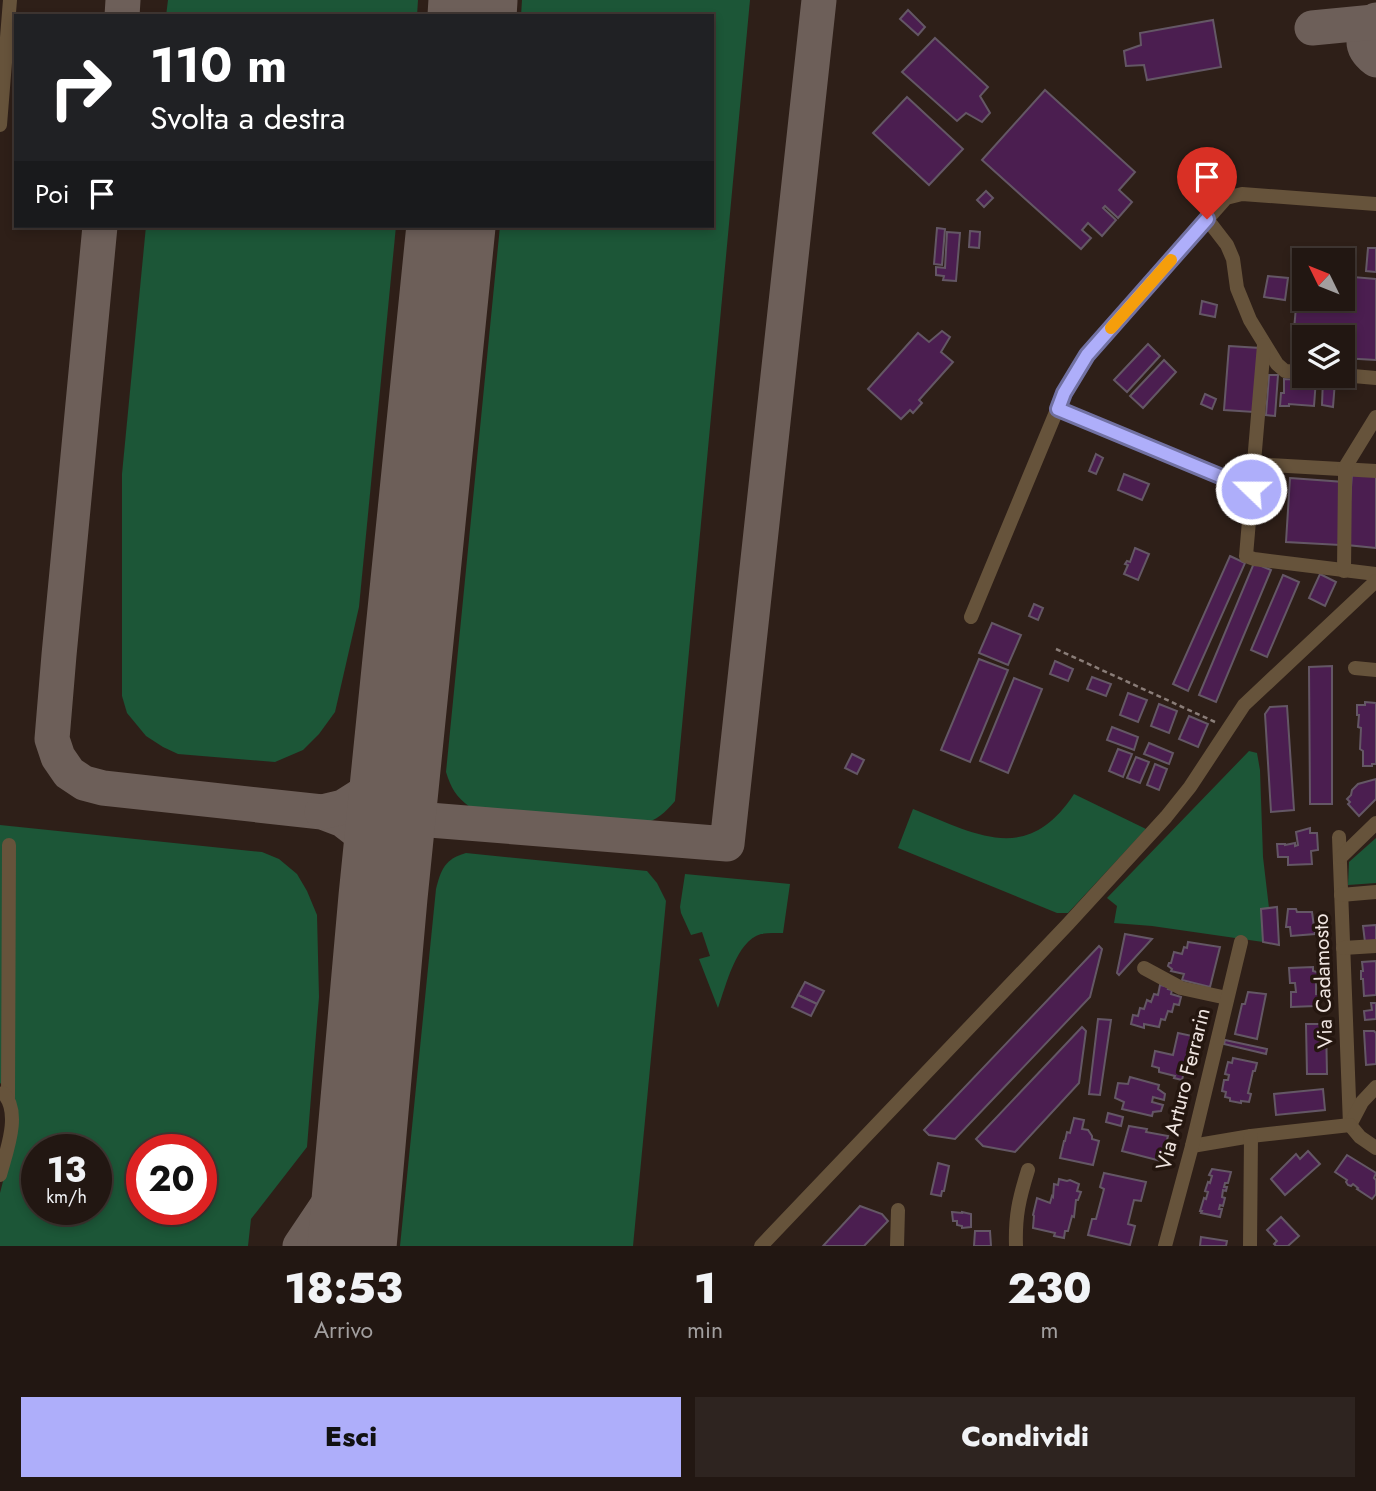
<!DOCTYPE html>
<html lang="it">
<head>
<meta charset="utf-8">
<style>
	body { margin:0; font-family:Jost,sans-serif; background:#2e2420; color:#f1f3f6; height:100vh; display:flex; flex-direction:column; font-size:26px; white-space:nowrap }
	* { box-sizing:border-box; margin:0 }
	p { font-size:23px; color:#a29f9f }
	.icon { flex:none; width:38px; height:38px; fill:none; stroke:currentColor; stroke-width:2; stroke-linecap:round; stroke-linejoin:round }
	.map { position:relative; height:1246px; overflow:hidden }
	.sheet { display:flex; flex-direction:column; background:#221712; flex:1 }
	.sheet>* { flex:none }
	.hud { position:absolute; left:14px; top:14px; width:700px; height:214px; border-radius:0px; box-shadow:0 4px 10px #0003,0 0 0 2px #3f3632; background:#202124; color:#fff; overflow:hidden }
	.needle { width:46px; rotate:313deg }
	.tools { position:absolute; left:1292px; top:248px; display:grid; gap:14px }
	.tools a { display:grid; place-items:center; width:63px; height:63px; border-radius:0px; background:#221712; box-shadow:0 4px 10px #0003,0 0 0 2px #3f3632; font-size:35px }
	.speed { position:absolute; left:21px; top:1134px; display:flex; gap:14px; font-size:35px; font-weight:700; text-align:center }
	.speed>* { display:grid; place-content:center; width:91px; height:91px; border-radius:50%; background:#221712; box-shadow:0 4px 10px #0003,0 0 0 2px #3f3632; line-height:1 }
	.speed small { font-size:18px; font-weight:400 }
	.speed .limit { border:10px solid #d22; background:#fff; color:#111 }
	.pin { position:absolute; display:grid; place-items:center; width:60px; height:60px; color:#fff; margin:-72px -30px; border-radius:50% 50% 50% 0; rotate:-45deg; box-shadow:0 0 7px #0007 }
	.pin .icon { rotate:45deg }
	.me { position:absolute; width:77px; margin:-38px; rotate:292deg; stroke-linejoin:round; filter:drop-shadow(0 0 5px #0008) }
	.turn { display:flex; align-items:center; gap:24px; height:147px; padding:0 21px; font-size:32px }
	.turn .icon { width:91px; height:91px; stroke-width:2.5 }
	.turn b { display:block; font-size:49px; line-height:60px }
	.then { display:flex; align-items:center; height:66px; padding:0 21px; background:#0003; gap:14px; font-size:26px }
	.eta { display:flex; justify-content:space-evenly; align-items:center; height:119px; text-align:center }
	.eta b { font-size:42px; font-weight:800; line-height:49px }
	.button { display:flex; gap:14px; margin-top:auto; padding:14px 21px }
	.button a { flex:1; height:80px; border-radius:0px; background:#aeaefa; color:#111; font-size:28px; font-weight:800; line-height:80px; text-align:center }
	.button a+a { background:#2e2420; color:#f1f3f6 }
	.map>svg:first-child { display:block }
</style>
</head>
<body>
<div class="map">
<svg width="1376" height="1246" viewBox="0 0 1376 1246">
	<rect width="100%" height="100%" fill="#2e1f18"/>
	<g fill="#1c5637" fill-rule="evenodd">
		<path d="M168,0H418L417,16H166Z"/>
		<path d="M522,0H750L675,801C665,813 657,820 642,824L470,807C456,797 451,788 446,772L500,226H712V16H521Z"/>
		<path d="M146,226H396L359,607L335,712L319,734L303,750L275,762L178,754L163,747L146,736L127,713L122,696V474Z"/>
		<path d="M1249,751L1257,753L1260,770L1263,857L1269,908L1261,909L1263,942L1152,926L1114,923L1117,906L1107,898Z"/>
		<path d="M1074,794L1146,829L1068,913H1057L898,848L913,809C976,834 1027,866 1074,794Z"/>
		<path d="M0,825L262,852L279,859L297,874L307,891L317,915L319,997L307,1147L251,1219L248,1246H0V1193L18,1123L10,1091L0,1083ZM37,1150H96V1209H37ZM142,1150H201V1209H142Z"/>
		<path d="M1376,838V883L1348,885L1349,862Z"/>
		<path d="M466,853L647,871L657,883L666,901L633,1246H400L436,889C441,869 445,859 466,853Z"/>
		<path d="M685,874L790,884L783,933C776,933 768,933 761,934C736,941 726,986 718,1008L699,959L710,956L702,932L691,935L681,913L680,907Z"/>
	</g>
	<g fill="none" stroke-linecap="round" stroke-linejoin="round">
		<g stroke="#6d5f59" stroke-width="35">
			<path d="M122,16L123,0"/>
			<path d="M1376,20C1362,35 1358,46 1376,60"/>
			<path d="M1312,28L1374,22"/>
			<path d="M100,226L59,655L52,739L58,757L69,773L84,783L103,788L322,812L343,820L361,834L374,854L380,869L383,897"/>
			<path d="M322,812L343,807L373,788L389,767L400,740"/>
			<path d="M392,817L727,844L819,0"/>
			<path d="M300,1246L351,1170L361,1149"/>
		</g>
		<g stroke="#6d5f59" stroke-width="89">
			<path d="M472,16L473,0"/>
			<path d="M352,1246L383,897L451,226"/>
		</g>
	</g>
	<g fill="#4b1e50" stroke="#645765" stroke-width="2">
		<path d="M908,10L925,27L918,35L900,19Z"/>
		<path d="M1213,20L1221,67L1147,80L1144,65L1126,66L1124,51L1141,45L1140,33Z"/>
		<path d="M935,38L988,87L980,96L990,113L982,122L966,113L957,121L902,72Z"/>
		<path d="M1045,90L1135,172L1119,190L1132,202L1118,218L1105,206L1103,208L1116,220L1102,236L1088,223L1082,230L1091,238L1081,249L982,160Z"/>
		<path d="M907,97L963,149L929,185L873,133Z"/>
		<path d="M986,191L993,198L984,207L977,200Z"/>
		<path d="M937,228L945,229L942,265L934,264Z"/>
		<path d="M970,231L980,232L979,248L969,247Z"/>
		<path d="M947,232L960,233L956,281L943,280L944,276L936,275V267L945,268Z"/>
		<path d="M1368,248H1376V272L1366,271Z"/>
		<path d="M1299,272L1304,273V299H1342V276L1376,279V360L1342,358V338H1304V354L1292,353Z"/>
		<path d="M1268,276L1288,278L1285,300L1264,297Z"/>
		<path d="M1202,301L1217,305L1215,317L1200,314Z"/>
		<path d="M942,331L950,337L941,352L953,362L919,400L922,403L913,413L910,410L901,419L868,389L918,333L929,342Z"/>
		<path d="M1148,344L1160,356L1127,392L1114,380Z"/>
		<path d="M1229,346L1260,348L1254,412L1224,410Z"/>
		<path d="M1164,360L1176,372L1143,408L1130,396Z"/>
		<path d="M1269,375H1278L1275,416L1266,415Z"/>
		<path d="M1302,378L1316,379L1314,406L1289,404V406H1280L1281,393H1284V379L1302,380Z"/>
		<path d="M1323,379L1335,381L1333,407L1322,405Z"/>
		<path d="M1205,394L1216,399L1212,409L1201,404Z"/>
		<path d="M1096,454L1103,458L1096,474L1089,471Z"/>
		<path d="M1352,473L1376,475V548L1347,545Z"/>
		<path d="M1124,474L1149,484L1142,500L1118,490Z"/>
		<path d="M1290,478L1344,482L1340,545L1286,542Z"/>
		<path d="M1135,548L1149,554L1138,580L1124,574L1128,565L1125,564L1127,561L1130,562Z"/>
		<path d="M1230,556L1245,563L1188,691L1173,684Z"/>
		<path d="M1254,563L1271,570L1216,702L1199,695Z"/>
		<path d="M1320,574L1336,582L1325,606L1309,598Z"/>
		<path d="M1283,575L1299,582L1267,657L1251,650Z"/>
		<path d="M1034,604L1043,608L1038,620L1029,616Z"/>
		<path d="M992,623L1021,635L1008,665L979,653Z"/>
		<path d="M979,659L1008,670L970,762L941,750Z"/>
		<path d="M1055,661L1073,669L1068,681L1050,674Z"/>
		<path d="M1332,666V804H1310L1309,667Z"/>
		<path d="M1092,677L1111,684L1106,696L1087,689Z"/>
		<path d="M1014,678L1042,689L1008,773L980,761Z"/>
		<path d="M1128,693L1147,700L1138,722L1120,715Z"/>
		<path d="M1365,702L1376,703V764H1372V766H1363V751L1360,749L1361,728L1358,727L1359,715H1357V705H1365Z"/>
		<path d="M1159,704L1177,711L1169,733L1151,726Z"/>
		<path d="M1287,706L1294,810L1271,812L1265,714L1270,707Z"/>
		<path d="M1189,716L1208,724L1198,747L1179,739Z"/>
		<path d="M1112,727L1138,737L1134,750L1107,740Z"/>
		<path d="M1149,743L1173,753L1169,764L1144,754Z"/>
		<path d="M1118,749L1132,754L1123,777L1109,771Z"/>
		<path d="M852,754L864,760L857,774L845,768Z"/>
		<path d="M1136,757L1149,762L1140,783L1127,778Z"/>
		<path d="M1155,764L1167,769L1159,790L1147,785Z"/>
		<path d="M1376,779V799L1359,816L1348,804L1350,802L1347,799L1351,795L1352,790L1358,784Z"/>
		<path d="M1310,828V833H1317L1318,850L1311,851L1312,864L1288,865V857H1278L1277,844H1285V845L1295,843V846L1298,845L1296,832Z"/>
		<path d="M1277,907L1279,945L1263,942L1261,909Z"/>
		<path d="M1288,909H1296L1297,912H1312L1315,934L1291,936L1290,927H1286Z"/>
		<path d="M1376,925V942H1365L1363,926Z"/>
		<path d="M1125,934L1152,939L1119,975L1117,973Z"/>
		<path d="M1188,942L1220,947L1210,987L1182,980L1184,974L1171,971L1172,969L1168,966L1169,963H1171L1174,952L1182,954L1184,947L1187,948Z"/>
		<path d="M1099,946L1102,949L1090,997L955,1139L929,1135L924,1130Z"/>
		<path d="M1376,961V995L1364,996L1363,979H1361V971H1363L1362,962Z"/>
		<path d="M1313,967V971L1320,973V979H1316V994L1321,993V999H1318V1001L1315,1002V1006L1291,1007V992H1296L1295,983H1290L1289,968Z"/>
		<path d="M805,982L824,991L817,1004L798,995Z"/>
		<path d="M1160,985L1169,987L1168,989L1172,990L1171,994L1181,997L1179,1005L1174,1004L1172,1012L1168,1011L1165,1020L1161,1019L1159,1027L1144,1024V1028L1131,1024L1133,1015L1138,1016L1140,1008L1144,1009L1147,1000L1151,1002L1154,994L1158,995Z"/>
		<path d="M1248,992L1266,994L1257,1039L1235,1034L1242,1004H1245Z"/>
		<path d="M798,995L817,1004L811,1016L792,1007Z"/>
		<path d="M1371,1003H1376V1019L1365,1020L1364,1011L1372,1010Z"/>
		<path d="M1098,1019L1111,1020L1100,1095L1089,1094Z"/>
		<path d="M1306,1024H1326L1327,1074H1307Z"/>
		<path d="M1082,1027L1086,1031L1079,1083L1015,1152L983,1146L976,1139Z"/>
		<path d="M1364,1031H1374L1376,1033V1064L1366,1065Z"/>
		<path d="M1178,1033L1192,1036L1190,1044L1194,1045L1192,1053L1195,1054L1194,1058H1192L1191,1064H1188L1187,1068H1185L1182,1080L1174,1078L1175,1076L1159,1072V1068L1152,1066L1155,1051L1173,1055Z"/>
		<path d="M1225,1040L1267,1049L1266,1054L1224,1044Z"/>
		<path d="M1233,1058L1257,1063L1255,1071H1253L1248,1093L1251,1094L1249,1102L1241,1101V1103L1230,1101V1098L1225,1097L1226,1092L1222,1091L1224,1080H1228L1229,1075L1225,1074L1228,1062L1232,1063Z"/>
		<path d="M1130,1077L1159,1085L1158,1089L1165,1094L1164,1100L1153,1097L1152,1102L1163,1105L1161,1111L1153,1112L1152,1116L1122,1109L1124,1102L1115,1098L1118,1083L1128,1084Z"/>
		<path d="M1323,1089L1325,1110L1276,1115L1274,1094Z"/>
		<path d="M1108,1113L1123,1117L1121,1126L1106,1122Z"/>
		<path d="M1074,1118L1084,1120L1082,1129L1088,1130L1092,1136V1139L1099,1141L1093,1165L1060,1158L1064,1141H1065L1067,1132L1070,1133Z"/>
		<path d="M1129,1126L1147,1129L1146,1132L1168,1136L1161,1161L1122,1151Z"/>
		<path d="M1308,1151L1320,1164L1285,1195L1271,1179L1296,1154L1300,1159Z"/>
		<path d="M1347,1155L1376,1173L1374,1178L1376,1180V1194L1372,1199L1357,1189L1358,1188L1353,1184L1351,1186L1348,1185L1346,1182L1347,1180L1335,1172Z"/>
		<path d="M938,1163L949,1166L944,1191H942L941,1196L931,1194Z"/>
		<path d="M1212,1169L1231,1172L1228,1183H1225L1224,1187H1227L1226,1191L1223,1190L1222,1197L1225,1198L1223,1206L1220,1205L1219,1209H1222L1220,1217L1201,1213L1202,1211H1200L1204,1198L1206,1199L1208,1192L1205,1191L1208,1182L1210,1183L1212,1176L1209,1175Z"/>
		<path d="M1104,1173L1146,1182L1141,1201L1134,1200L1128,1224L1135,1226L1130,1245L1088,1235L1092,1219H1096L1104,1189L1100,1187Z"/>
		<path d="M1059,1179L1067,1181L1070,1180L1079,1184L1077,1191L1081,1192L1078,1200H1076L1074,1217L1072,1216L1068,1231H1065L1064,1238L1054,1236L1055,1233L1033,1228L1034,1216L1033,1215L1037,1198L1050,1203L1052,1196L1053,1197L1054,1184L1058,1185Z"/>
		<path d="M860,1206L882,1214L888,1221L864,1246H823Z"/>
		<path d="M952,1212L962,1213V1212L971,1214V1227L962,1228V1226L957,1225V1221H953Z"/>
		<path d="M1281,1217L1299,1236L1288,1246H1276L1274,1244L1277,1241L1267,1230Z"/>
		<path d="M975,1231H990L991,1246H974Z"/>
		<path d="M1201,1237L1227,1241L1226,1246H1200Z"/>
	</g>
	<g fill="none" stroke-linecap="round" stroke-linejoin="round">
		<path stroke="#8a7d78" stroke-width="2.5" stroke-dasharray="5 3.5" stroke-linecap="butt" d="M1056,649L1215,722"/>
		<g stroke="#66533b" stroke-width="14">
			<path d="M0,125L10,0"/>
			<path d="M1207,219L1227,245L1233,259L1237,288L1250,320L1277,364L1285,371L1304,372"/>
			<path d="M1264,345L1246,556L1254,559L1376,574"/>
			<path d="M1342,375L1376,378"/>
			<path d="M1058,409L1251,489"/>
			<path d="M1254,464L1376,471"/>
			<path d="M1344,571L1345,476L1344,469L1376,417"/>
			<path d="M971,617L1064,393L1087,355L1226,198L1242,194L1376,204"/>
			<path d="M1355,668L1376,670"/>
			<path d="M1339,837L1350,1125"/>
			<path d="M1341,857L1376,823"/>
			<path d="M1341,895L1376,892"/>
			<path d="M1343,948L1376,946"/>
			<path d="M1144,968L1181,988L1227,998"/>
			<path d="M8,1098L9,845"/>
			<path d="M1351,1123L1362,1102L1376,1087"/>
			<path d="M1350,1125L1360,1137L1376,1148"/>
			<path d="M1192,1146L1251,1136L1350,1125"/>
			<path d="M0,1175C6,1152 22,1112 3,1093"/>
			<path d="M761,1246L1068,924L1166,817L1190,787L1244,705L1376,581"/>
			<path d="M897,1246L898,1210"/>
			<path d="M1016,1246C1015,1216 1019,1199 1028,1170"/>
			<path d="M1165,1246L1192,1146L1241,942"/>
			<path d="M1250,1246L1251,1136"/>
		</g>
	</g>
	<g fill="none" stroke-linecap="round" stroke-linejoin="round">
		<defs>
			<path id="route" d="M1207,219L1087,355L1064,393L1058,409L1251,489"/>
		</defs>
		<use href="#route" stroke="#7171a2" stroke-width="18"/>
		<use href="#route" stroke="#aeaefa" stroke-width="12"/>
		<path stroke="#f59e0b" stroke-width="12" d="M1111,328L1171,260"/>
	</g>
	<g text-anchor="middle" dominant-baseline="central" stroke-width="7" stroke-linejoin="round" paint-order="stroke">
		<g font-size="21" fill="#f0e5e1" stroke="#24160f">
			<text transform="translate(1323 981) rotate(-92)">Via Cadamosto</text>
			<text transform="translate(1183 1089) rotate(-76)">Via Arturo Ferrarin</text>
		</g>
	</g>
</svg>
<div class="tools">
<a><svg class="needle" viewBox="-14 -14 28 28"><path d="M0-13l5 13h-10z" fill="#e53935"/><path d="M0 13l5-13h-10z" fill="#a29f9f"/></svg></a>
<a><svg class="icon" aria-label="layers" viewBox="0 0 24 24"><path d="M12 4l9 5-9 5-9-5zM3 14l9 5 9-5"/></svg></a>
</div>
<div class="speed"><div>13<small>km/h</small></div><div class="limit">20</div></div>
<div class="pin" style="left:1207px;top:219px;background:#d93025"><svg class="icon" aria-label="arrive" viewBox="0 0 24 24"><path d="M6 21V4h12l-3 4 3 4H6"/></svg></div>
<svg class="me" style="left:1251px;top:489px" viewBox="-20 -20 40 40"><circle r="17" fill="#aeaefa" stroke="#fff" stroke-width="3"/><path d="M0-11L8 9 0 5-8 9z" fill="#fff"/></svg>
<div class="hud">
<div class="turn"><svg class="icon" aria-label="right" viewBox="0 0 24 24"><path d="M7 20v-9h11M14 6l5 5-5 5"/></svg><div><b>110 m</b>Svolta a destra</div></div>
<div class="then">Poi<svg class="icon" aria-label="arrive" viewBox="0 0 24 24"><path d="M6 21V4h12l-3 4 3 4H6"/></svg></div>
</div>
</div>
<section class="sheet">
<div class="eta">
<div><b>18:53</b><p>Arrivo</p></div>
<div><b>1</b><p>min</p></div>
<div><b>230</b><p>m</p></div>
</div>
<div class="button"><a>Esci</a><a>Condividi</a></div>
</section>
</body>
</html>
